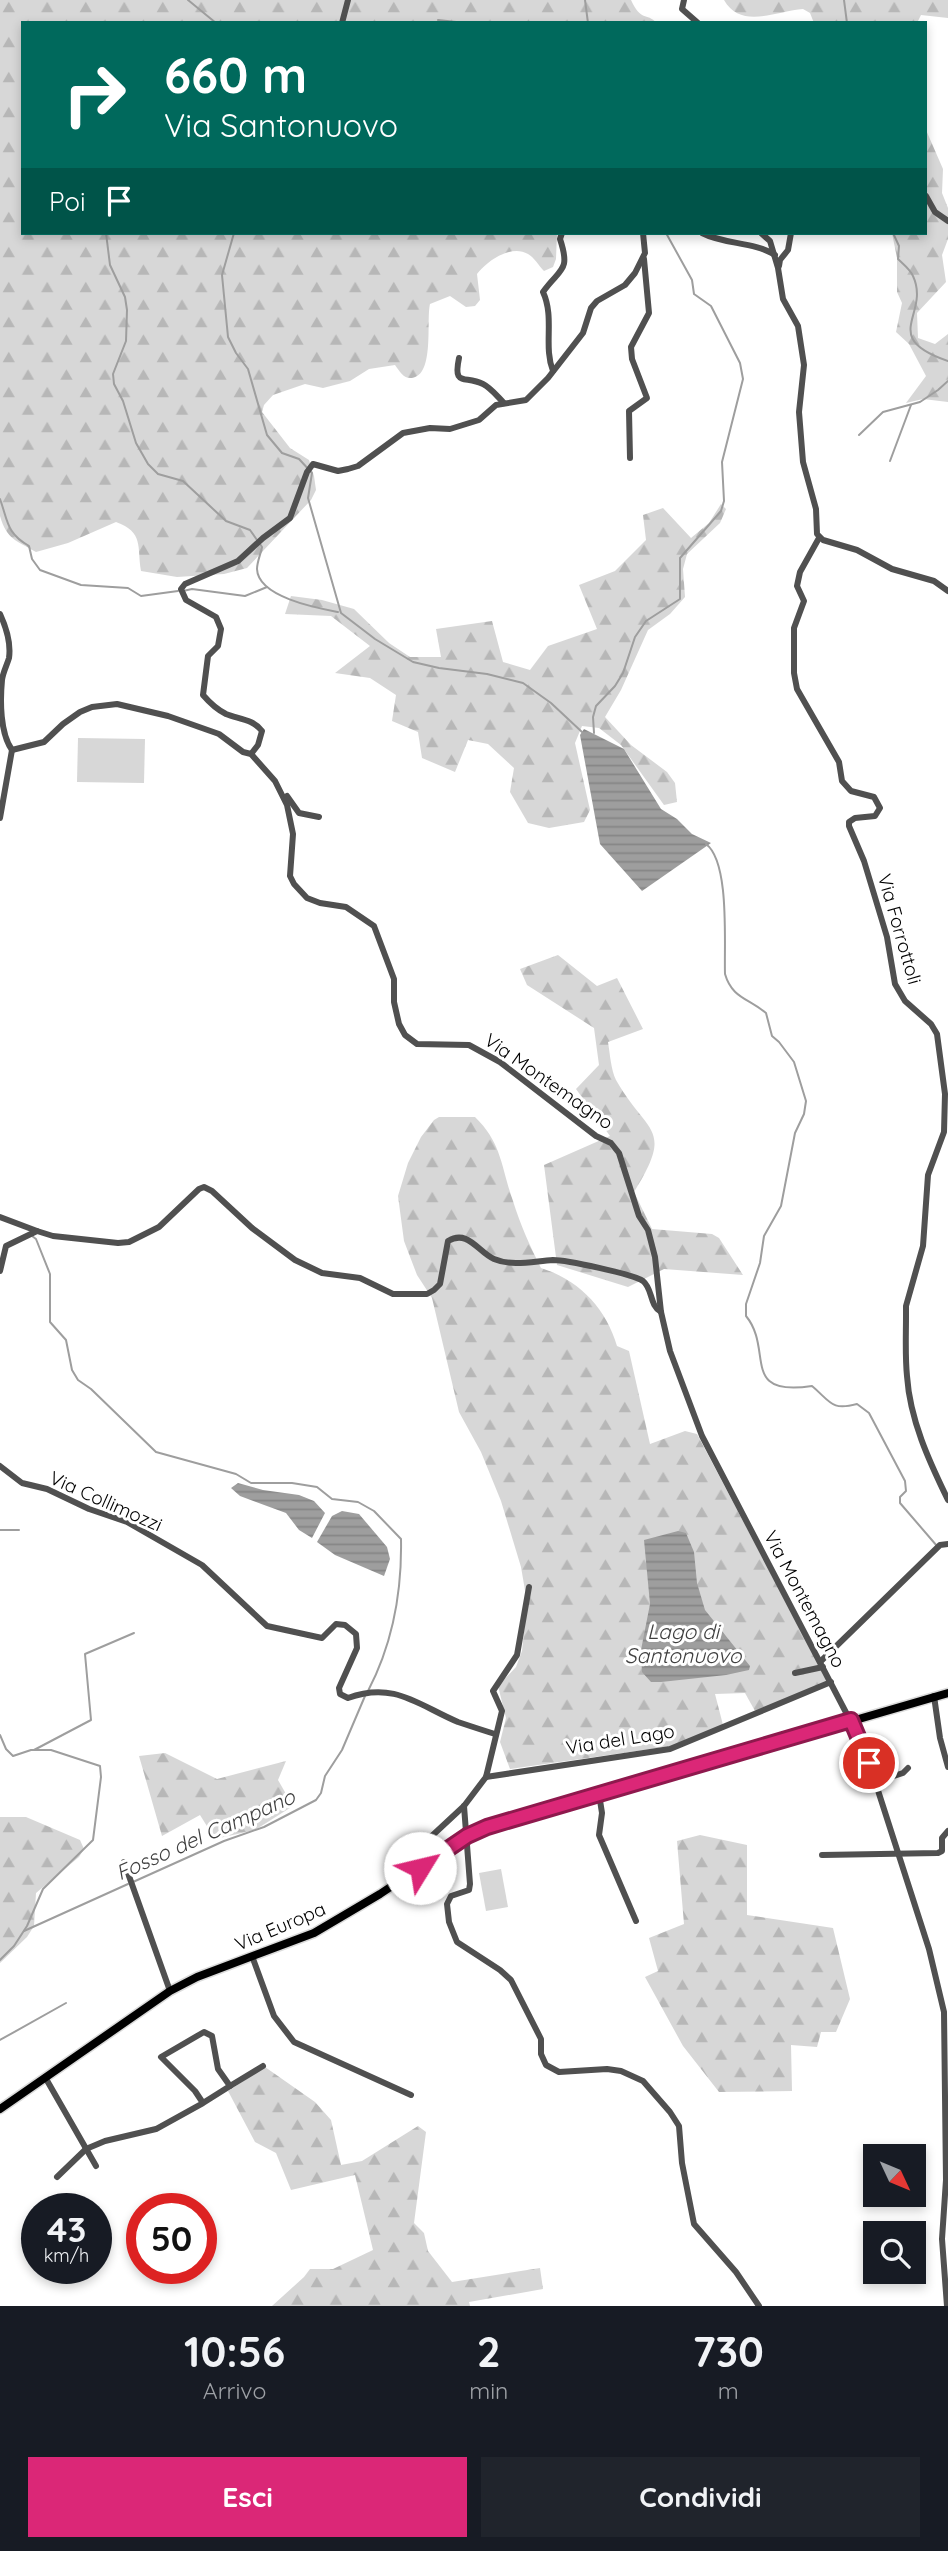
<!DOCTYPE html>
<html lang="it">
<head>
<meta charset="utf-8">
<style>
	body { margin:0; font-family:Quicksand,sans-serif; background:#20242c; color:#f1f3f6; height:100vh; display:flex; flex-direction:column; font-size:26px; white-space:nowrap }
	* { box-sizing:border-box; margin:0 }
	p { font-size:23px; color:#9ea1a6 }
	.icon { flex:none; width:38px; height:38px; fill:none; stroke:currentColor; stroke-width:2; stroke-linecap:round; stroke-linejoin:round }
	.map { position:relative; height:2306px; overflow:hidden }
	.side { display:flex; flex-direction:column; background:#171b24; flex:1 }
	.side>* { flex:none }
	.hud { position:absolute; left:21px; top:21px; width:906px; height:214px; border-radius:0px; box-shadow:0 4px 10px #0003; background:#00695c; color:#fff; overflow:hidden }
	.needle { width:46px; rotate:134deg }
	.tools { position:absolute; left:863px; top:2144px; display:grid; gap:14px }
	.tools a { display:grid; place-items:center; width:63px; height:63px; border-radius:0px; background:#171b24; box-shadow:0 4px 10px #0003; font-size:35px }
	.speed { position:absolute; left:21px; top:2193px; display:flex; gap:14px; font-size:35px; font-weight:700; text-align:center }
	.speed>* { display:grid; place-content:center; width:91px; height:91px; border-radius:50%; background:#171b24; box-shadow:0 4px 10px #0003; line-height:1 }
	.speed small { font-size:18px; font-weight:400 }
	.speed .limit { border:10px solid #d22; background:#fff; color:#111 }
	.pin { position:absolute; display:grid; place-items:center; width:60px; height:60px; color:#fff; margin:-30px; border:4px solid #fff; border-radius:50%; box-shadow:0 2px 7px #0007 }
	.me { position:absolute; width:77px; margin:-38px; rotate:54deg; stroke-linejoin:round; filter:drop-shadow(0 0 5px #0008) }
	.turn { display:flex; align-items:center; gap:24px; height:147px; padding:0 28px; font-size:32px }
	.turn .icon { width:91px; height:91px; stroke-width:2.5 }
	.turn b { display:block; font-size:49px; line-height:60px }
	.then { display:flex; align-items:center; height:66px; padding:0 28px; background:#0003; gap:14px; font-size:26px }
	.eta { display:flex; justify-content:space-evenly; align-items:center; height:119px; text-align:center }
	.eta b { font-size:42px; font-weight:700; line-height:49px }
	.cta { display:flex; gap:14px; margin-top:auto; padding:14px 28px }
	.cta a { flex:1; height:80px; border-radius:0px; background:#db2777; color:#fff; font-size:28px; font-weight:700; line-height:80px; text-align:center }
	.cta a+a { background:#20242c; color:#f1f3f6 }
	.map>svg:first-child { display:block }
</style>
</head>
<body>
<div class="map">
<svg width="948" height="2306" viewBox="0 0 948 2306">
	<defs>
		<pattern id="forest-firs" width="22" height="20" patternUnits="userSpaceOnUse" patternTransform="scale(1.75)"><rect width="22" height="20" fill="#d7d7d7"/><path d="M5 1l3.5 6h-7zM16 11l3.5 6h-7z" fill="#b7b7b7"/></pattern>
		<pattern id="water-rules" width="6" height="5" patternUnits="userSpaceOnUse" patternTransform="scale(1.75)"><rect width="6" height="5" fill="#9e9e9e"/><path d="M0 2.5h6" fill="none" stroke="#868686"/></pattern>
	</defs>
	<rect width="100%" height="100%" fill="#fff"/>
	<g fill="url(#forest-firs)">
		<path d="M0,0H631C641,22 646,12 657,23H23V233H557L556,259L553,267L544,271C539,266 534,257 528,254C511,244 487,261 477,274L480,300L475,306L466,307L450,296L430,304C426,320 435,375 412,378C404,379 400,372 395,365L369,369L350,381L323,388L305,384L273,395L264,405L262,412L290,448L309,460L314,476L316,490L311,500L247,568L224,574L177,577L141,571C137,547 144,532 116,522L68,543L36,552C16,540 7,540 0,516Z"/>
		<path d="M724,0H948V18L921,15L917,23H814L810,13L803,9C776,11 741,30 724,0Z"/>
		<path d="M926,130L943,169L942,193L948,208V239L942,255L946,282L917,313L918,338L935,344L948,334V402L923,399L906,403L926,376L909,344L896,332L902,303L897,292V258L892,233H926Z"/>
		<path d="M721,504L726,509L720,523L687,554L683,569L685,597L670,614L648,630L621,690L605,717L631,745L667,772L675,783L677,802L664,805L621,745L599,728L582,726L575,743L590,810L584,822L549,828L528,823L510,792L514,768L488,744L468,740L455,772L422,758L418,732L392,721L396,695L370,678L335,673L370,646L331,616L285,614L291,596L322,600L354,609L389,643L410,657H441L436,629L492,621L503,662L530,670L548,646L597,629L579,585L615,571L646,540L643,515L663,508L691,538L709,523Z"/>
		<path d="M558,955L597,986L617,978L643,1029L608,1042C610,1054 611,1070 616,1080C647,1135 675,1126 634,1192L652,1229L712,1234L719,1238L743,1275L664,1269L628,1287L557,1265L544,1165L610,1136L576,1089L599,1065L594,1028L527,985L520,969Z"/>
		<path d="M439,1117H475C502,1143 501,1167 513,1201C520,1224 530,1246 541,1268C579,1280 606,1308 617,1346L629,1351L650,1444L685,1431L697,1434L828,1682L755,1711L745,1693L715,1694L723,1725L672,1746L510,1769L500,1742L506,1718L498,1686L516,1667L522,1651L527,1602L521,1567L501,1501L481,1452L459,1412L432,1298L417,1275L404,1241L398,1196L408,1163L421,1137L434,1120Z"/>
		<path d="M165,1753L217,1779L286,1761L278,1780L293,1806L255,1830L215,1839L200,1815L162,1836L139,1756Z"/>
		<path d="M0,1817H26L80,1840L84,1849L79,1857L36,1893L34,1926L27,1937L0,1963Z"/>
		<path d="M700,1835L747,1845V1915L833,1928L850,1999L836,2032H821L817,2047L791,2045L792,2091L719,2092L683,2046L645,1977L658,1971L649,1938L684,1924L677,1841Z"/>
		<path d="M265,2067L315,2102L331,2120L341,2165L362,2161L418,2126L426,2132L414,2223L424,2233L428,2251L452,2282L540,2268L543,2289L469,2302L470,2306H272L304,2277L310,2269H333L373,2250L355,2175L291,2190L276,2153L255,2142L228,2091Z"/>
	</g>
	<g fill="#d7d7d7">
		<path d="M78,738L145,739L144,783L77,782Z"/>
		<path d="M501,1869L508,1907L486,1911L479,1873Z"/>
	</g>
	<g fill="url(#water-rules)">
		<path d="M584,729L624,749L661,809L677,819L692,834L711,843L642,891L600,844L580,735Z"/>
		<path d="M238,1483L263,1490L299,1495L314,1501L325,1513L312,1538L299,1530L286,1513L240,1496L231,1488Z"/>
		<path d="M342,1511L359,1514L387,1547L390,1559L384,1576L335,1555L317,1542L332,1516Z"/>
		<path d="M678,1531L686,1533L694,1552L697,1583L705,1610L750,1666L749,1670L726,1675L661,1682H651L642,1672L641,1650L650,1604L644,1540Z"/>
	</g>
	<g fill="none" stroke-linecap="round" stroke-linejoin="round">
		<g stroke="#9e9e9e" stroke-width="2">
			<path d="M188,0L216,23"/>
			<path d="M585,0L588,23"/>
			<path d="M844,0L847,23"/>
			<path d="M438,20L465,23"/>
			<path d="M106,233L110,265L125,297L127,310L126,341L113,374L114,384L123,401L136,443L148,464L158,474L183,481L226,521L250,530L257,540"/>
			<path d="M234,233L222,275L228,337L236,353L248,369L267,435L282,453L299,459L312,473L308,498L341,613L375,639L413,662L439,668L487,674L523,683L551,703L582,732"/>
			<path d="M893,233L899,246L898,259C903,264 910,269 913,276C931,315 878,337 948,361"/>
			<path d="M859,435L883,412L920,402L938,390L948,381"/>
			<path d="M890,461L911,405"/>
			<path d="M0,499C8,521 6,533 29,546L32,559L40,570L81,585L128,588L141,596L178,591"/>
			<path d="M260,544L262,547C261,553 257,562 257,569C258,597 317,608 338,612"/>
			<path d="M183,591L192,589L245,596L267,587"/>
			<path d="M594,733L593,717L596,706L615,686L623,673L635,637L646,621L680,599V558L721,511L724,501L722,462L743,379L740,363L711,306L694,294L692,280L666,233"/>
			<path d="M706,844C730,862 724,943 725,974C732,998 748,998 766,1013L772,1036L779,1042L794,1062L806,1101L804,1114L795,1133L781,1206L764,1236L760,1263L746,1304V1316C774,1350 739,1397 812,1386C831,1402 831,1411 857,1404L869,1413L905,1481L906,1491L900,1497V1503L937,1546"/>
			<path d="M32,1236L36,1239L50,1274V1322L66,1340L72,1370L78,1380L91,1389L156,1452L236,1474L251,1483H292L317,1487L332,1499L358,1502L374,1511L401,1539C402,1591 392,1645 368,1691"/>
			<path d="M0,1530H19"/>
			<path d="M0,1735L6,1749L13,1756L31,1750H51L100,1766L101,1777L93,1840L43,1889L27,1926L14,1946L0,1960"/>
			<path d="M34,1750L91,1720L85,1654L134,1633"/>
			<path d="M133,1882L224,1841L264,1827L316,1800L321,1793L325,1776L342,1750L365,1696"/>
			<path d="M24,1931L128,1884"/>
			<path d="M0,2040L66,2003"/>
		</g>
		<defs>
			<path id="major" d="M0,2109L170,1991L197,1977L314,1933L380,1894L467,1836L487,1827L948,1693"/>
		</defs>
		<use href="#major" stroke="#dbdbdb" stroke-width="11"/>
		<g stroke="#505050" stroke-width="6">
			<path d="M684,0L682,9L698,23"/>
			<path d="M342,23L348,0"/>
			<path d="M926,196L935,212L948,221"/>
			<path d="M702,233C725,245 753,241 775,255"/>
			<path d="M761,233L770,241L778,268L783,299L798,326L804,365L799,412L803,462L816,509L817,534L823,540L857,550L892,569L934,581L948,591"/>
			<path d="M779,266L780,260L788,250L791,233"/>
			<path d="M459,358C453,387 464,375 483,384C491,388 497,396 504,403"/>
			<path d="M553,371C543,346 555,318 543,292C560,268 571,272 560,239L562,233"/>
			<path d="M630,458L629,411L647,398L632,359L631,347L649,313L644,259"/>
			<path d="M819,538L800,572L797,586L804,601L794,628V673L797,689L839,762L842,781L851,791L874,797L880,808L875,816L855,818L849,822V826L864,861L887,937L895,984L905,1001L931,1024L937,1034L945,1094L944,1132L928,1175L923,1246L906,1306V1316C906,1336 905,1356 907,1376C910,1420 929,1461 948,1500"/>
			<path d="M0,614C6,627 11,644 9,658C7,665 3,672 2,680C0,701 0,733 12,750"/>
			<path d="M12,750L44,742L63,724L80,712L92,707L117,704L168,716L219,734L243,752L251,754L275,781L287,805L293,834L290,876L294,884L307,898L320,903L346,907L374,926L394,979V1002L399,1024L405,1035L417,1044L469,1045L500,1062L596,1136L611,1143L619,1153L639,1216L648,1230L655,1257L661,1312L670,1351L702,1436L864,1747L929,1949L944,2012L946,2180L942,2239L947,2306"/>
			<path d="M251,754L258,745L262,731C253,719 238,719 226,714C216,709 209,702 203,695L208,656L218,646L221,629L216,617L186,600L181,589L185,584L238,561L263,538L290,518L307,472L313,464L338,471L348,469L358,466L403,433L430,428L450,429L479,420L496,405L526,400L548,378L583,333L591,308L597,301L625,285L635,273L645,253L643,233"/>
			<path d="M287,796L299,813L319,817"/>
			<path d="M0,818L12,750"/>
			<path d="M0,1217L37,1231"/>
			<path d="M0,1271L6,1246L37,1231L53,1236L118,1243L129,1242L159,1227L199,1189L204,1187L212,1191L252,1228L295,1260L322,1273L360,1278L393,1294H427L434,1290L440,1284L448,1241C468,1229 478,1252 494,1259C513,1267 534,1261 553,1260C566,1260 633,1274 643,1281C653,1289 649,1305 661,1312"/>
			<path d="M0,1466L22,1483L47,1489L89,1509L127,1522L202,1565L267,1626L322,1638L336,1624L345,1625L356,1634L357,1648L339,1688L340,1694L348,1698C394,1681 418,1705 458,1722C470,1726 482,1730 495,1734"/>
			<path d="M821,1661L940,1545L948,1544"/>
			<path d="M795,1673L823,1667"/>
			<path d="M934,1696L940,1738L948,1767"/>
			<path d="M486,1777L670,1749L831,1682"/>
			<path d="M875,1782L903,1773L908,1768"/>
			<path d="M599,1794L602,1813L599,1835L636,1921"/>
			<path d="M464,1806L470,1884L469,1890L451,1896L447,1904L449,1922L457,1942L500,1970L511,1980L541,2039V2054L546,2065L559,2072L607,2069L621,2071L643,2081L670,2112L679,2126L682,2163L694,2224L736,2272L759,2306"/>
			<path d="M822,1855L938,1853L942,1851V1838L948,1831"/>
			<path d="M124,1862L170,1991"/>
			<path d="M420,1868L415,1860L421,1846L464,1806L486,1777L502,1711L493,1691L517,1655L529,1587"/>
			<path d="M252,1956L274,2016L294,2042L411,2095"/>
			<path d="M45,2077L96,2166"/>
			<path d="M230,2086L263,2066"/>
			<path d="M57,2177L86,2149L105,2141L156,2129L203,2103L195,2091L161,2057L204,2032L212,2036L218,2069L230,2086L203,2103"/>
		</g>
		<use href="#major" stroke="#000" stroke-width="8"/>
	</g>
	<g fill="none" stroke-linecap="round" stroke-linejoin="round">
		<defs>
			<path id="route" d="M420,1868L467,1836L487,1827L851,1720L869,1763"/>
		</defs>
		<use href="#route" stroke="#8e194d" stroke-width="18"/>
		<use href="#route" stroke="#db2777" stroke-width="12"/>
	</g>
	<g text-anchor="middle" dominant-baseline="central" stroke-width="6" stroke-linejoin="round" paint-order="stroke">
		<g font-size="19" fill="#000" stroke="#fff">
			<text transform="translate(900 929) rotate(74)">Via Forrottoli</text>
			<text transform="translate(549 1081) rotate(35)">Via Montemagno</text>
			<text transform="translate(106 1501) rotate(24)">Via Collimozzi</text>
			<text transform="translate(805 1599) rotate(62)">Via Montemagno</text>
			<text transform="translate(620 1739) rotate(-9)">Via del Lago</text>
			<text transform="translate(280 1926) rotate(-23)">Via Europa</text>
		</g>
		<g font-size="21" font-style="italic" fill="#3f3f3f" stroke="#fff">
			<text x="683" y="1631">Lago di<tspan x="683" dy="24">Santonuovo</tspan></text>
			<text transform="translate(205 1834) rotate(-24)">Fosso del Campano</text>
		</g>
	</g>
</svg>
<div class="tools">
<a><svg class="needle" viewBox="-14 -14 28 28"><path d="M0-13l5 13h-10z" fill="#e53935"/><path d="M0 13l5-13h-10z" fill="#9ea1a6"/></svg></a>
<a><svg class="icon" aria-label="search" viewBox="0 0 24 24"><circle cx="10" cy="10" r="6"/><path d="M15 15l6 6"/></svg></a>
</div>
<div class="speed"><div>43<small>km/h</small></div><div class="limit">50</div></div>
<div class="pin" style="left:869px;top:1763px;background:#d93025"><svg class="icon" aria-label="arrive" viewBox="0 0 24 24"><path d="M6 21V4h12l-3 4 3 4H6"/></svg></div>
<svg class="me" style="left:420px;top:1868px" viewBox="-20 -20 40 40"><circle r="19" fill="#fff"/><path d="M0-13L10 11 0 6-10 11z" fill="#db2777"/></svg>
<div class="hud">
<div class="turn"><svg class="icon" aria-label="right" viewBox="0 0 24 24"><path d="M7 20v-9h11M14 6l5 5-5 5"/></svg><div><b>660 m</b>Via Santonuovo</div></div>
<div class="then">Poi<svg class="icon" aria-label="arrive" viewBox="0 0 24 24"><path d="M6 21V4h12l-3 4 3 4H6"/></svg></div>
</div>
</div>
<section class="side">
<div class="eta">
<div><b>10:56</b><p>Arrivo</p></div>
<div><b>2</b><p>min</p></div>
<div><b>730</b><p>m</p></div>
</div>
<div class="cta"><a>Esci</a><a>Condividi</a></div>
</section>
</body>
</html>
